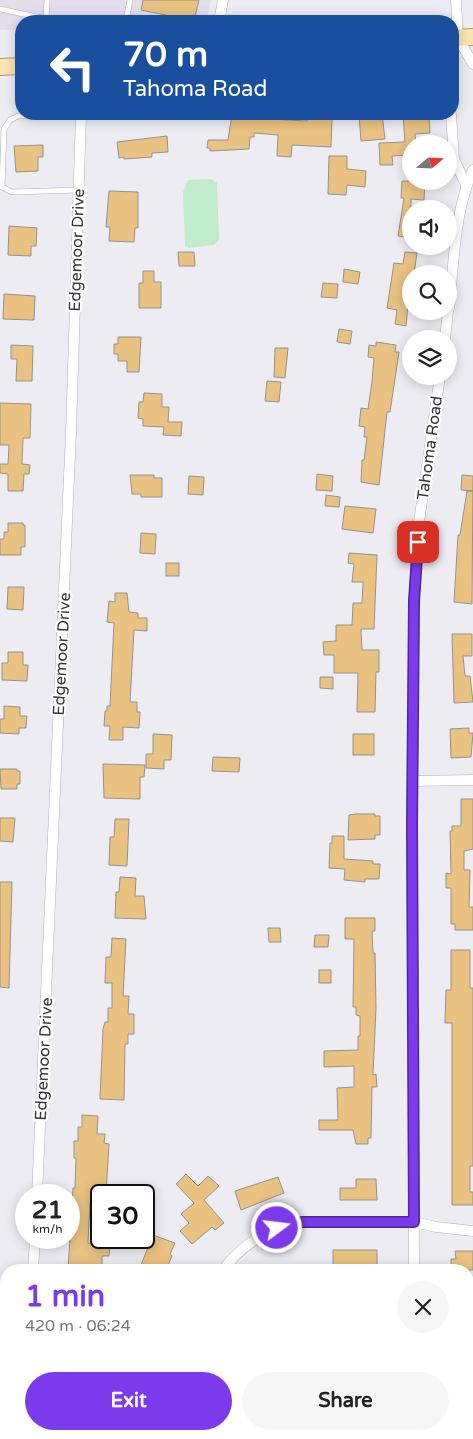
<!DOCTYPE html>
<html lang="en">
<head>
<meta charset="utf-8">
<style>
	body { margin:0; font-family:"Varela Round",sans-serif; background:#f6f6f6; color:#222; height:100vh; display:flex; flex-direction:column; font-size:19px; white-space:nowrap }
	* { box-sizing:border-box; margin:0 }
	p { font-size:16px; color:#767676 }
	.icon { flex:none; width:28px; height:28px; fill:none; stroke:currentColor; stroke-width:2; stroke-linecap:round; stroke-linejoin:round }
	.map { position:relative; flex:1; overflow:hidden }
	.drawer { position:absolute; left:0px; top:1264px; width:474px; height:176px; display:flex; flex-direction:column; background:#fff; border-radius:20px 20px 0 0; box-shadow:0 2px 12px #0003 }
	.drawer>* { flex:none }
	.guide { position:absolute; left:15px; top:15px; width:444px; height:105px; border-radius:20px; box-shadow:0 2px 12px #0003; background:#1a4fa0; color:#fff; overflow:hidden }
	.needle { width:32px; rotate:71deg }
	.buttons { position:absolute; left:402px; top:135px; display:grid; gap:10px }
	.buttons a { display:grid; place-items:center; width:55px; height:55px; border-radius:50%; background:#fff; box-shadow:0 2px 12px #0003; font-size:25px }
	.speed { position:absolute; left:15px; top:1184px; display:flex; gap:10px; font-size:25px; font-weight:700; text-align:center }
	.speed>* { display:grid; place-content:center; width:65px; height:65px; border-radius:50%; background:#fff; box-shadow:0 2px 12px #0003; line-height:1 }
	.speed small { font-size:12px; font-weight:400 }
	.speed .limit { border:2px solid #111; border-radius:8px; background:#fff; color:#111 }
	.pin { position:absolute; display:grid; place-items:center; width:42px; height:42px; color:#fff; margin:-21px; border-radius:10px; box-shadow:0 2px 8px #0006 }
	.me { position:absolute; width:55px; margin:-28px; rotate:75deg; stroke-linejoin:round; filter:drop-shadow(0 0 4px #0008) }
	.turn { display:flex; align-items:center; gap:18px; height:105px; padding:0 25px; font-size:22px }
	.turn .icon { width:65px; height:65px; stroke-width:2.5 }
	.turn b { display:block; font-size:35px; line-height:42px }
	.round { display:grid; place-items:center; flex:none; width:52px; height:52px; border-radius:26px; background:#f6f6f6 }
	.overview { display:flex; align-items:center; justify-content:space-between; height:85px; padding:0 25px }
	h1 { font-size:30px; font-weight:700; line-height:38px; color:#7c3aed }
	.action { display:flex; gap:10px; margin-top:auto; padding:10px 25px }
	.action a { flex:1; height:58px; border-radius:30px; background:#7c3aed; color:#fff; font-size:20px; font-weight:700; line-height:58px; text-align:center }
	.action a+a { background:#f6f6f6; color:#222 }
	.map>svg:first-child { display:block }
</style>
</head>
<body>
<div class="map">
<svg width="473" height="1439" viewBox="0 0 473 1439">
	<rect width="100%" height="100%" fill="#edecf2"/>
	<path fill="#e2dfeb" d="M0,0H211L207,21H21V30H0Z"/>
	<path fill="#c0eccc" d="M211,179L217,183L219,240L214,245L188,248L185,246L183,192L188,180Z"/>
	<g fill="#e9c282" stroke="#95928d">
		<path d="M143,0H199L194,21L141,10Z"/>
		<path d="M232,114H254V118L307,121L308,118H314V114H325V119H332L331,147L292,145L291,157L277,156L278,135L254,133V137H250L249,149L210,151V148H207L208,140H228Z"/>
		<path d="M376,114H382L385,139L361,141L359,115Z"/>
		<path d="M403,114H429L430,133L415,134L416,144H411V155L392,156L393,165H380L379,143L405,142Z"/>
		<path d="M167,136L168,152L152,153V157L124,159V157L119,158L117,142Z"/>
		<path d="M43,145V157H38V171L16,172L14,146Z"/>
		<path d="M329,156H347V169L366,171L365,187L347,185L346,195L328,194Z"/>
		<path d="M402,181H425L424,200L411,199V238L398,236L404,198H401Z"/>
		<path d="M109,191L138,192V228H135L134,242L109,241L110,227H106Z"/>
		<path d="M9,226L37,228L36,246H31V256L8,255Z"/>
		<path d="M178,252H194L195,266H179Z"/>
		<path d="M405,252L417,253L414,274H411L406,326L395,324L397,310L387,308L394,263L403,264Z"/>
		<path d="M344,269L360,272L358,284L343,282Z"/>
		<path d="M143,271H154V282H161V308H139V283H143Z"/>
		<path d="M323,283L338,284L337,298L321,297Z"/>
		<path d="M4,294L35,296L34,320L3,319Z"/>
		<path d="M339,329L352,331L350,344L337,342Z"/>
		<path d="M118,337H141L139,372H127V361H118V354H114V344H118Z"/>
		<path d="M376,342L396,345L395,352H399L390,412H387L379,485L361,482L362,460H364L367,437H364L365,427L359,426L361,408L368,409L372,382L374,358L368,357L369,345L376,346Z"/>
		<path d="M11,345L33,346L32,381H16L17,359H11Z"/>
		<path d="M275,348H288L285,378L274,377Z"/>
		<path d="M267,381L281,382L279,402L265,401Z"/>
		<path d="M144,393L162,394V407H169L168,422H182L181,436L163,435L164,427L143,426V419L138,418L139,402H143Z"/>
		<path d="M0,403L31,404L30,438H23L22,464L30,465L29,474H24L23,491H8V474L0,473V464H8L9,445H0Z"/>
		<path d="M317,474L333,476L332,491L316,490Z"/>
		<path d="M130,475H154V478H162V497H141V494H132Z"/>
		<path d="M462,475L473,476L472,604L454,602L458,535H460L467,491H473L461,490Z"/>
		<path d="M189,476L204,477L203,495L188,494Z"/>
		<path d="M326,495L340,497L339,507L325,506Z"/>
		<path d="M345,506L376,509L373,533L342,529Z"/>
		<path d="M8,523H23V525H25V547H21V555H0V539H4V532H8Z"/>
		<path d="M141,533L156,534L155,554L140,553Z"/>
		<path d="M349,553L377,555L374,629H361L362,650H379V672H376L375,712H357L358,673H334V655H324L323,642L336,641V625H352L353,603H362L363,582H352L354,564L348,563Z"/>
		<rect x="166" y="563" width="13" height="13"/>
		<path d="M8,587H24L23,610L7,609Z"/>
		<path d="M115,593H127L129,612L138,613V618H147V631L134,630L130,702H137V712H140L139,728L123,727V740H109L110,726H104L105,711H107V706H110L114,623L107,622L109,601L115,602Z"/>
		<path d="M452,634H472V656H463L465,676H470L473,702L454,703Z"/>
		<path d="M8,652H23V665H28L27,681L2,680V663H8Z"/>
		<path d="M320,677H333V689L320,688Z"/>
		<path d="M4,706L20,707V716H27L26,728H19V734L0,733V719H4Z"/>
		<path d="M469,728V733H473L471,757L451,758L450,729Z"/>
		<path d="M153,734L172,735L171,760H164V769L146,768V754H153Z"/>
		<rect x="353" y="734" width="21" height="21"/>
		<path d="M213,757L240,758L239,772L212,771Z"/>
		<path d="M103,764L145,765L144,777H140V799L104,798Z"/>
		<path d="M0,769H17V771H20V784H17V789H1Z"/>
		<path d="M461,799H473V849L464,851V870H470L469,907H473V930H455V924H451V888H446V873L451,874L450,831H452V826H461Z"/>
		<path d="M356,814H375V816H380V835H375V839L348,840L349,815Z"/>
		<path d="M0,818H15L13,842L0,841Z"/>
		<path d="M115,819H129L127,866L109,865L110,837H114Z"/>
		<path d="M332,836H344V859L373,861V864H380L379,879H365V882L344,880L345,869L329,868L330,843H332Z"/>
		<path d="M120,877L136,878L135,896H144L146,919L115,918L116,892H119Z"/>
		<path d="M0,882H12L9,988L0,987Z"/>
		<path d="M345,918H375V931H372L373,953H375L376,1008L373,1075L376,1074L377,1087H372L371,1138H368V1144H356L353,1130H319V1120H338L337,1088L354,1087V1066L324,1067V1051L358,1050V1036H360V1016L356,1015V1007H353L354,939H345Z"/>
		<path d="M268,928H280L281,942H269Z"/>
		<path d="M315,935H329L328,947H314Z"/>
		<path d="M112,938L126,939L123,996H129L128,1014H134V1034H128V1044H125L124,1100L100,1099L103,1029L105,1022H108V1008H112V983H105L106,957H111Z"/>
		<path d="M451,950H470V988H473V1166H470V1192H473V1205H452V1023H445L446,990H451Z"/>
		<rect x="319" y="970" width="12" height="13"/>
		<path d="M82,1115L98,1116L97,1134H105L104,1143L109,1144L106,1194L94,1193V1202H90L88,1243L110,1244L109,1256H102V1270H68L73,1188H75L76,1158H74V1141H78V1127H82Z"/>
		<path d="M186,1174L198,1186L208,1176L219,1186L204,1200L224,1223L215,1230L212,1227L192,1244L180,1231L189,1223L181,1214L194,1203L176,1184Z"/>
		<path d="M278,1177L284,1193L241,1210L235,1191Z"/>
		<path d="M356,1179H376L377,1200H340V1188H356Z"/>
		<path d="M153,1235L175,1243L170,1254L172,1256L166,1270H139Z"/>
		<path d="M333,1250H377V1270H356V1266H333Z"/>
		<path d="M455,1251H473V1270H451V1259H456Z"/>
	</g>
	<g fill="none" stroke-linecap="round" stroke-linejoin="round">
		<defs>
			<g id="service">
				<path d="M0,9L46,19"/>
				<path d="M46,21L47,0"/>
				<path d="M126,21L130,0"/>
				<path d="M79,190L12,192L2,187L4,129L10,120L18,116L81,115"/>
			</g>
			<g id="minor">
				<path d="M219,21L223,0"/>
				<path d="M458,38L473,64"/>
				<path d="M452,57L458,38L456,0"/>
				<path d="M451,114L454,159L466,185"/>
				<path d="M449,309C454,264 454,212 473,170"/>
				<path d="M445,339L448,311"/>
				<path d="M413,781L473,780"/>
				<path d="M37,1195L71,432L81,114"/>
				<path d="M33,1270L35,1238"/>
				<path d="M223,1270C242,1244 270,1227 302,1222H414L436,1227L473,1231"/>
				<path d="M414,1270L412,825L414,601L419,522L440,376"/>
				<path d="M0,1355L6,1360"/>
				<path d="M116,1434L125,1439"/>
				<path d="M181,1434V1439"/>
				<path d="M406,1434L407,1439"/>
			</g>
			<g id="primary">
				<path d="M452,38L473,37"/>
				<path d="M0,67L21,66"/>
			</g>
		</defs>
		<use href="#service" stroke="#b2b1b7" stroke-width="6"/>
		<use href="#minor" stroke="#b2b1b7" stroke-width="11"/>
		<use href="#primary" stroke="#b59964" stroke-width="18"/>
		<use href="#service" stroke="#fff" stroke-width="5"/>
		<use href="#minor" stroke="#fff" stroke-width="10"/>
		<use href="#primary" stroke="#fce2b0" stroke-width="16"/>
	</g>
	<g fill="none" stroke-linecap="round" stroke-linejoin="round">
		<defs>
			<path id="route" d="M277,1228L302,1222H414L412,825L414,601L418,542"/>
		</defs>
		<use href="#route" stroke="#51269a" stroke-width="12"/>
		<use href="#route" stroke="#7c3aed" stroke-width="9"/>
	</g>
	<g text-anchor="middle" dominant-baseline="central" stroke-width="4.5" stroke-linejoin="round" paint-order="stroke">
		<g font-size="16" fill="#363538" stroke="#fff">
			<text transform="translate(77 250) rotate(-88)">Edgemoor Drive</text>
			<text transform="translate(430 448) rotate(-82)">Tahoma Road</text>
			<text transform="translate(62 654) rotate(-87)">Edgemoor Drive</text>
			<text transform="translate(44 1059) rotate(-87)">Edgemoor Drive</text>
		</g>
	</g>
</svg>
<div class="buttons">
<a><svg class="needle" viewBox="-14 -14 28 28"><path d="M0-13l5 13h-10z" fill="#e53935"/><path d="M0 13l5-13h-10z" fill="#767676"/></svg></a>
<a><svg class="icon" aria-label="sound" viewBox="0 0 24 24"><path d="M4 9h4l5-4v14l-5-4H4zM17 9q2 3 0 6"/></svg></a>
<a><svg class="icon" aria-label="search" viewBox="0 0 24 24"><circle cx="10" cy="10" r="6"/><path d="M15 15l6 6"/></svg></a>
<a><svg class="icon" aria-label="layers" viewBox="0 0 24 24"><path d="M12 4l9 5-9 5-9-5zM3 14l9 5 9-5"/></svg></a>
</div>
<div class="speed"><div>21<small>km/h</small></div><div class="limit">30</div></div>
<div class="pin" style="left:418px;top:542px;background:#d93025"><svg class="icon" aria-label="arrive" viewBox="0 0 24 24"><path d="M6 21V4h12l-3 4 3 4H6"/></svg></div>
<svg class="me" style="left:277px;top:1228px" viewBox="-20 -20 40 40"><circle r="17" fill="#7c3aed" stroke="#fff" stroke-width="3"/><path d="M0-11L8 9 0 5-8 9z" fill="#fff"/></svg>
<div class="guide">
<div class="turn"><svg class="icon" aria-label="left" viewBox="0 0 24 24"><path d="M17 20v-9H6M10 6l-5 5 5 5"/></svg><div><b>70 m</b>Tahoma Road</div></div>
</div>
<section class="drawer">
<div class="overview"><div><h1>1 min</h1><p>420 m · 06:24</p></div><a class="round"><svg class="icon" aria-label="close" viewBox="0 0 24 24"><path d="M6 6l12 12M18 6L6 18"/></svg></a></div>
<div class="action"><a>Exit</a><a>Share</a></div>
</section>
</div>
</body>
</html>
